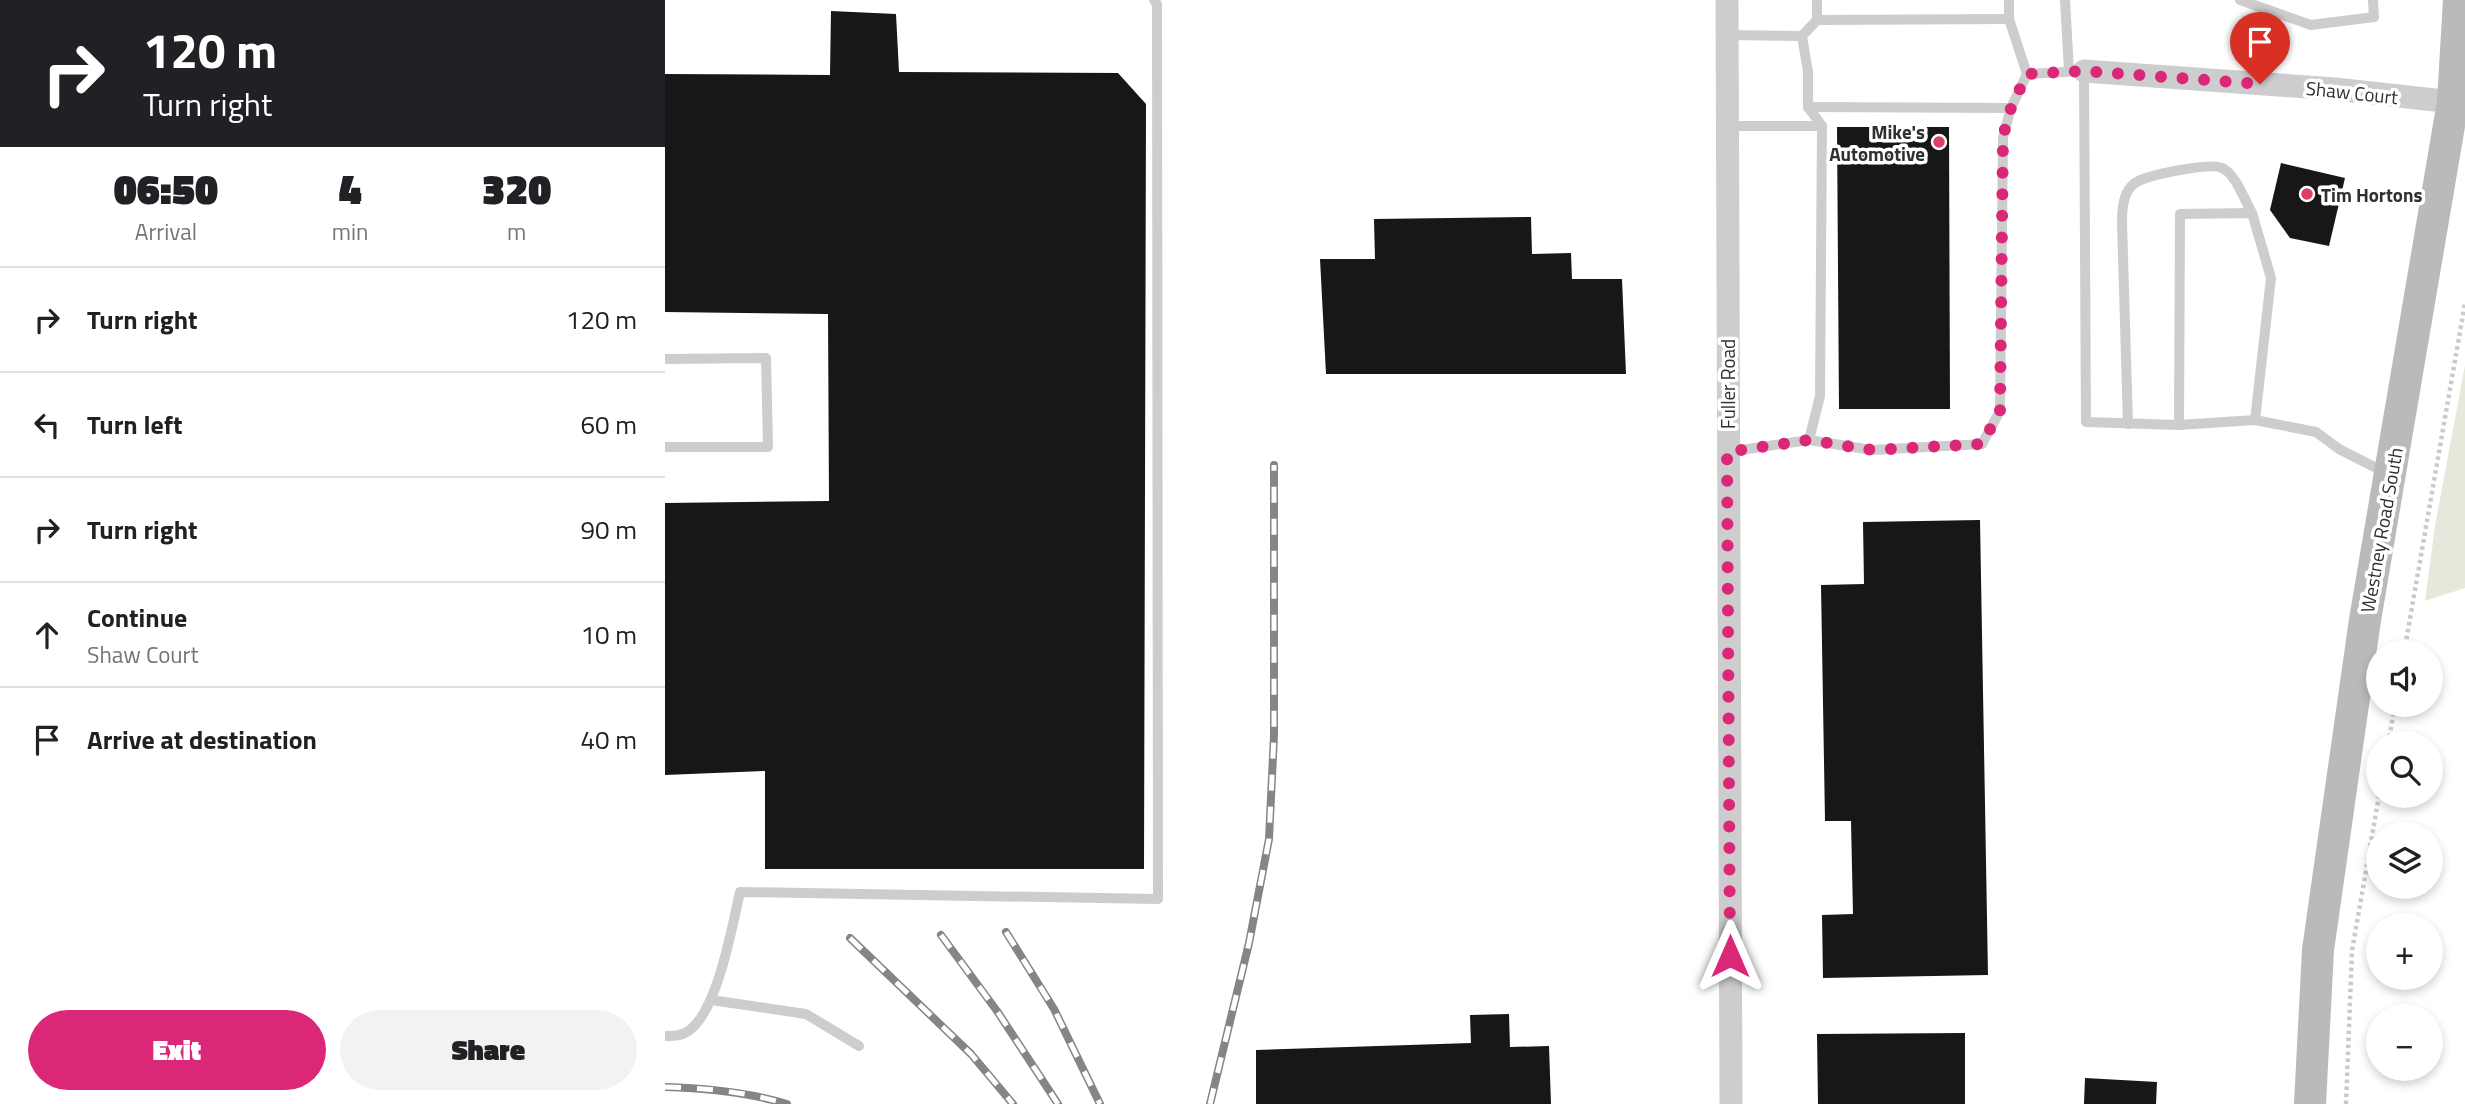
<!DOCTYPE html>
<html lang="en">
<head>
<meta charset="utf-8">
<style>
	body { margin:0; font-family:"Titillium Web",sans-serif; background:#f2f2f2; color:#202124; height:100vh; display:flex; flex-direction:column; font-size:26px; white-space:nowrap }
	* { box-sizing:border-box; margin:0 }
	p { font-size:23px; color:#757577 }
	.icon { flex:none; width:38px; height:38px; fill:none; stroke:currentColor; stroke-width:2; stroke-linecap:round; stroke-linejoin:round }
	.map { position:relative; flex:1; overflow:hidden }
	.drawer { display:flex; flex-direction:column; background:#fff; width:665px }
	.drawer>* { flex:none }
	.guide { background:#202124; color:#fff; overflow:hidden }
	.tools { position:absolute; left:1701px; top:640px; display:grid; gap:14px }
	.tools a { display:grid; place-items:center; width:77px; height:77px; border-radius:50%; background:#fff; box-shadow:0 4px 10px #0003; font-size:35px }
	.pin { position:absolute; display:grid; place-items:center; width:60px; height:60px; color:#fff; margin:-72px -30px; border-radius:50% 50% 50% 0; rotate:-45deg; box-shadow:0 0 7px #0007 }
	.pin .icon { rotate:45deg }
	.me { position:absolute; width:77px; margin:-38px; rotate:0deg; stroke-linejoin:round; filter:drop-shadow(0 0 5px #0008) }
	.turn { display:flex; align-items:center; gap:24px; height:147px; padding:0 28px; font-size:32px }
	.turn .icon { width:91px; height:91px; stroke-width:2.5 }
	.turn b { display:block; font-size:49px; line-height:60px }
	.eta { display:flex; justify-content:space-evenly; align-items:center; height:119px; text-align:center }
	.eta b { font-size:42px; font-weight:800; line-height:49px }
	.action { display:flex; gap:14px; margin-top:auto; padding:14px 28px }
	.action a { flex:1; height:80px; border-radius:42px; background:#db2777; color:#fff; font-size:28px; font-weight:800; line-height:80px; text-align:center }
	.action a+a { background:#f2f2f2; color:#202124 }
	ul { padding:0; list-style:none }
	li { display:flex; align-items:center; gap:21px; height:105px; padding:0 28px; border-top:2px solid #e0e0e0 }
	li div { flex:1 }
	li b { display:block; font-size:26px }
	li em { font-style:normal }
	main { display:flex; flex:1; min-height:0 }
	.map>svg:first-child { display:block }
</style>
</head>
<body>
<main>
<section class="drawer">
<div class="guide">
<div class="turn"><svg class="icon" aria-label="right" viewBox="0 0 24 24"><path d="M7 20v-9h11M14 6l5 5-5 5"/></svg><div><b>120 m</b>Turn right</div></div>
</div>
<div class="eta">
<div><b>06:50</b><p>Arrival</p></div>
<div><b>4</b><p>min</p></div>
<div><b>320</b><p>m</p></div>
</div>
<ul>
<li><svg class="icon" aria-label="right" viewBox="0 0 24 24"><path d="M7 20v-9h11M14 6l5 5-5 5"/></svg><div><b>Turn right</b></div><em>120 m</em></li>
<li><svg class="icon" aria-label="left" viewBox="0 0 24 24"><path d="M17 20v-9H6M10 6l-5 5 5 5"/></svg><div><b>Turn left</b></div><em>60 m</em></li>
<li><svg class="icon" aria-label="right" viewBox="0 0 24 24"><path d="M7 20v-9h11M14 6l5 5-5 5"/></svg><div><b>Turn right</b></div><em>90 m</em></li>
<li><svg class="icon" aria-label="ahead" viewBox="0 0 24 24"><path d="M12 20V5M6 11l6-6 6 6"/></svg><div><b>Continue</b><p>Shaw Court</p></div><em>10 m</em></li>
<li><svg class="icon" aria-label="arrive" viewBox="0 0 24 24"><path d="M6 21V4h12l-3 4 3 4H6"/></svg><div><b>Arrive at destination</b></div><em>40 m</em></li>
</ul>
<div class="action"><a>Exit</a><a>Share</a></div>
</section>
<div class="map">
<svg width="1800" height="1104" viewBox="0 0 1800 1104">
	<rect width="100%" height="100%" fill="#fff"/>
	<path fill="#e5e9dc" d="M1800,365V588L1760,601L1770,526Z"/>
	<g fill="#171717">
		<path d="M166,11L231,14L234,72L453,73L481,104L479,869H100V771L0,775V503L164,501L163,314L0,312V74L165,75Z"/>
		<path d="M1172,127H1284L1285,409H1174Z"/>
		<path d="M1616,163L1680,178L1664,246L1625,238L1605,210Z"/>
		<path d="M866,217L867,254L906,253L907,279H957L961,374H661L655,259H710L709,219Z"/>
		<path d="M1315,520L1323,975L1158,978L1157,915L1188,914L1186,821H1160L1156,585L1199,584L1198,522Z"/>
		<path d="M844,1014L845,1047L884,1046L886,1104H591V1050L806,1043L805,1015Z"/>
		<path d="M1300,1033V1104H1153L1152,1034Z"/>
		<path d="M1420,1078L1492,1082L1491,1104H1419Z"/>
	</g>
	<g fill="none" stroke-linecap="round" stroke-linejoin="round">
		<g stroke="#cacaca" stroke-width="4.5" stroke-dasharray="3.5 3.5" stroke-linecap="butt">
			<path d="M1739,653L1800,303"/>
			<path d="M1723,744L1730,705"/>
			<path d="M1681,1104L1687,951L1714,796"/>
		</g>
		<g stroke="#cdcdcd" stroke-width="10">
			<path d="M1344,0V19L1362,74"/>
			<path d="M1400,0L1404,71"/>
			<path d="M1575,0L1646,25L1709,17L1708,0"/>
			<path d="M1152,20L1344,19"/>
			<path d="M1062,35L1137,36L1143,72V107L1157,126"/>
			<path d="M1137,36L1152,20V0"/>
			<path d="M1143,107L1346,108"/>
			<path d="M1061,126H1157L1155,396L1144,440L1062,452"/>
			<path d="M0,359L101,358L103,447H0"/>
			<path d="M1590,420L1651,432L1674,449L1721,473"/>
			<path d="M1463,424L1457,223C1457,209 1458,191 1470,183C1482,175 1545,162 1557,168C1570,173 1580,201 1587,213"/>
			<path d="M1144,440L1207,450L1317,444L1335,411L1338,137L1346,108L1362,74L1419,71L1421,422L1514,425L1590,420L1606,278L1587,213L1515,214L1514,425"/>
			<path d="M46,1000L141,1014L194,1046"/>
			<path d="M0,1036C10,1036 18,1036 26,1029C53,1007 67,927 75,892L493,899L492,4L489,0"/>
		</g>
		<g stroke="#cdcdcd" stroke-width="23">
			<path d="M1062,0L1066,1104"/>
			<path d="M1419,71L1670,89L1788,102"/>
		</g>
		<path stroke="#bababa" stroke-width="32" d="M1645,1104L1653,950L1700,620L1788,102L1794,0"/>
		<defs>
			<g id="rail">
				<path d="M341,932L389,1009L435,1104"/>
				<path d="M276,935L332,1011L393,1104"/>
				<path d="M185,938L306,1054L348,1104"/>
				<path d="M0,1087C42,1088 82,1092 122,1104"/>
				<path d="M545,1104L584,943L604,839L609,735V465"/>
			</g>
		</defs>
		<use href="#rail" stroke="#858585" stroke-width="8"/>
		<use href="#rail" stroke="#fff" stroke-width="5" stroke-dasharray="16" stroke-linecap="butt"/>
	</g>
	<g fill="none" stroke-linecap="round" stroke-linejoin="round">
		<path stroke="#db2777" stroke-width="12" stroke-dasharray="0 21.6" d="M1065,956L1062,452L1144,440L1207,450L1317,444L1335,411L1338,136L1346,108L1362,74L1419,71L1595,84"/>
	</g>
	<g fill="#db3e67" stroke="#fff" stroke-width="2.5">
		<circle cx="1274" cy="142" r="7"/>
		<circle cx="1642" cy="194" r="7"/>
	</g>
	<g text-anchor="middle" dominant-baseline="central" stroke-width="7" stroke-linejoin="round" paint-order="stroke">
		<g font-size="19" fill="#303030" stroke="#fff">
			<text transform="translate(1687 92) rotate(6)">Shaw Court</text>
			<text transform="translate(1062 384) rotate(-90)">Fuller Road</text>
			<text transform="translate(1716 530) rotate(-80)">Westney Road South</text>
		</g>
		<g font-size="19" font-weight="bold" fill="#303030" stroke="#fff" text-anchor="end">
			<text x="1260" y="131">Mike's<tspan x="1260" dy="22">Automotive</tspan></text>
			<text x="1656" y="194" text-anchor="start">Tim Hortons</text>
		</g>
	</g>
</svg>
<div class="tools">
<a><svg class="icon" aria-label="sound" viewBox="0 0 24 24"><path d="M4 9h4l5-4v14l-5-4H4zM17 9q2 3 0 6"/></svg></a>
<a><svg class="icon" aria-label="search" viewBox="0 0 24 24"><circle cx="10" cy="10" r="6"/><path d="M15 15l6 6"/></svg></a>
<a><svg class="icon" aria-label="layers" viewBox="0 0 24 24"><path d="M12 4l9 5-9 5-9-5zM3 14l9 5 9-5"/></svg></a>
<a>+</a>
<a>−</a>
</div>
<div class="pin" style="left:1595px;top:84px;background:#d93025"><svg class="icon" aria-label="arrive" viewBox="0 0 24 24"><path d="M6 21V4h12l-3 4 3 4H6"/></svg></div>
<svg class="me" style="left:1065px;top:956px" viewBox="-20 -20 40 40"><path d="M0-17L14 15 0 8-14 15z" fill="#db2777" stroke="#fff" stroke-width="4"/></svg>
</div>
</main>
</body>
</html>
